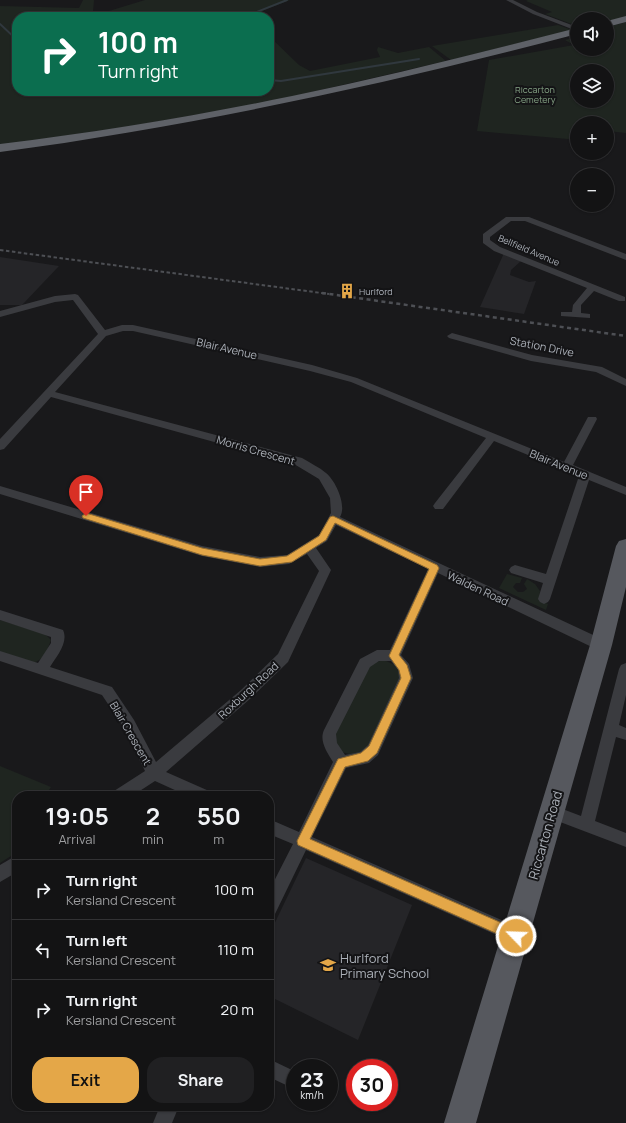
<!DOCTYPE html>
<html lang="en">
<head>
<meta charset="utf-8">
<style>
	body { margin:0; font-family:Manrope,sans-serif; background:#202022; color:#f1f3f6; height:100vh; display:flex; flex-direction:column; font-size:15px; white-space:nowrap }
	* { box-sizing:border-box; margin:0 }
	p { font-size:13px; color:#9d9ea0 }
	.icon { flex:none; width:22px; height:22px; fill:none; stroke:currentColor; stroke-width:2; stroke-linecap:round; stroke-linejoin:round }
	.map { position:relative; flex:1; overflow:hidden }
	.side { position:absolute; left:12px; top:791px; width:262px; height:320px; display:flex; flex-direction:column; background:#131314; border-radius:16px; box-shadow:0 1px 3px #0004,0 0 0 1px #323234 }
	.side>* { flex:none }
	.banner { position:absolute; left:12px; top:12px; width:262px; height:84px; border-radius:16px; box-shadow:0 1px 3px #0004,0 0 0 1px #323234; background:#0b6e4f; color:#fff; overflow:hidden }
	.controls { position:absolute; left:570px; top:12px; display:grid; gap:8px }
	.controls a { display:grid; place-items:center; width:44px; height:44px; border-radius:50%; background:#131314; box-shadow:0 1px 3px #0004,0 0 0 1px #323234; font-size:20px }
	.speed { position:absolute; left:286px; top:1059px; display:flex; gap:8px; font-size:20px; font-weight:700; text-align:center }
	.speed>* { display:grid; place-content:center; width:52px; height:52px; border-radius:50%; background:#131314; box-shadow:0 1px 3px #0004,0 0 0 1px #323234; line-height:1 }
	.speed small { font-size:10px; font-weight:400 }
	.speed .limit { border:6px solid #d22; background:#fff; color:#111 }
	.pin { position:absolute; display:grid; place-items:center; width:34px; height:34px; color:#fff; margin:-41px -17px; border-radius:50% 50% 50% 0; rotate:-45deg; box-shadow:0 0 4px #0007 }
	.pin .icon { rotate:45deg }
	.me { position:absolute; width:44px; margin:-22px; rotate:294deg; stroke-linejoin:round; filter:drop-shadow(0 0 3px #0008) }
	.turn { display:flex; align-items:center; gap:14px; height:84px; padding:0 20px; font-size:18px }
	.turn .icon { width:52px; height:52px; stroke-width:2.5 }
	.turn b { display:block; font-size:28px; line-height:34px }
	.eta { display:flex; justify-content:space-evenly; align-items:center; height:68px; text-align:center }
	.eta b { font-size:24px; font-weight:700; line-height:28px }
	.button { display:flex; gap:8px; margin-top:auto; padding:8px 20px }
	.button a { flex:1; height:46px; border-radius:16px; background:#e4a748; color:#111; font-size:16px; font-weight:700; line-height:46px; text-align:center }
	.button a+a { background:#202022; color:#f1f3f6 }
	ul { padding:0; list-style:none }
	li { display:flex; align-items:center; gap:12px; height:60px; padding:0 20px; border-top:1px solid #323234 }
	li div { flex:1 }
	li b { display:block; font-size:15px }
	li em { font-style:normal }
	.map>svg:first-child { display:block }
</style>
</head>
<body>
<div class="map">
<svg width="626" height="1123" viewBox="0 0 626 1123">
	<rect width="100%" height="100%" fill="#19191b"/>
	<g fill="#252528">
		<path d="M504,253L521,261L511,270L510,275L529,282L536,281L524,314L480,307Z"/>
		<path d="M0,257L59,266L22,305H0Z"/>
		<path d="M306,858L412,905L358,1040L269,996V935Z"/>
	</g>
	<g fill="#1f2520" fill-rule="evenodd">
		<path d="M83,0H94L93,12L99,14L145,0H290L247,17H17V91H269V36L299,65L310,71L380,57L377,50L378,47L398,53L429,47L446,61L260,104L113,129L0,145V6L79,8Z"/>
		<path d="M528,0H626V17L607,22V19H577V26L545,14L552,12L526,1Z"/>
		<path d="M626,22V133L607,131V123H577V138L568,139L477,131L489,60L574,45L565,40L577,37V49H607V27ZM577,71H607V101H577Z"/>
		<path d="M558,25L572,30L451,60L432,46Z"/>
		<path d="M507,574L522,578L520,583H516L513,587L518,592H523L527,589L524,584L527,579L535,584L540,591L539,600L548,604L546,610L499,588Z"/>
		<path d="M0,620L45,634L51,640C47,650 45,659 33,663L0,652Z"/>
		<path d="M383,660C393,663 398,666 400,677L369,744L363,752L353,755L342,752L335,745L333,735L367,668L373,663Z"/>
		<path d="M0,766L51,787L45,796H17V852L0,863Z"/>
	</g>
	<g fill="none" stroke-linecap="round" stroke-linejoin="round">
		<g stroke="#30383e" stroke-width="2">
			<path d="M244,17L287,0"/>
			<path d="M0,24L17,40"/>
			<path d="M269,80L281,81L419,59"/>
		</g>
		<g fill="#3a3b3f" fill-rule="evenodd">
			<path d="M506,0H513L537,12L577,27V31L533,14Z"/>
			<path d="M506,217H529L626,254V260L525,221H511L490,237V240L500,247L625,297V301H619L594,291L581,305V313L590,314V318L561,316V312H572L573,305L587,288L494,251L483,243V234Z"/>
			<path d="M75,294L78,295L105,330L122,325H133L312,365L357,378L564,462L588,417H596L597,419L573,465L626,487V495L589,480L550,599L548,602L544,604L540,602L538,599L543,583L511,573L509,570L511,567L515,565L546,574L579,476L494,441L443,509H435L433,506L435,503L486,438L351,382L310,371L133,331H123L106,336L55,392L302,458C310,463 319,467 326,473C336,481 347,506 340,517L606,641L607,645L606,649L601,650L596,649L438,573L401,655L409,664L413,678L378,755L369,763L346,768L312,837L522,929L524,935L522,941L516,943L510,941L306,850L275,914L269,916V891L293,844L269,834V819L299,832L333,762C327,752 319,741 324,730L360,659L377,650H390L428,569L336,525L327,541L316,548L331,570L288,662L251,698L166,772L209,791L211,796H188L155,781L132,796H112L114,791L145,771L124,728L102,695L0,661V651L38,663L51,643V637L0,620V610L63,630C69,643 56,657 50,667L112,687L134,720L156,762L241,690L278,654L319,571L307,554L289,564L260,567L202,556L0,494V486L202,546L260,557L287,555L319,535L331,513L330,498L319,479L294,464L51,397L4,449L0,450V439L98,334L73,300L55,302L0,317V311L55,296ZM379,661H391L398,670L399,678L368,745L360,752L345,755L337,743L336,734L370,667Z"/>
			<path d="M452,333L532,355L602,367L626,379V386L596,372L531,361L449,338L447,336Z"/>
			<path d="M626,663V695L619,725L626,728V740L616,737L595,821L626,833V847L547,817L545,812L547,807L552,805L581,816L619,669L621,665Z"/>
			<path d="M17,855V872L0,882V865Z"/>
			<path d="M269,1059L292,1070L295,1076L292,1082L286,1085L269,1077Z"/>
			<path d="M160,1106H179L172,1123H153Z"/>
		</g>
		<path fill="#56585e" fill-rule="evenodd" d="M626,539V587L612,645L476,1123H444L590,645L616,546L619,541Z"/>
		<g fill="#5e6167" fill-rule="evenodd">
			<path d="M626,16V22L607,27V21Z"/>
			<path d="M577,28V34C386,84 195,126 0,152V144C98,132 195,116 292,96C388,76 482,52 577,28Z"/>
		</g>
		<path stroke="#4d4f54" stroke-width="2" stroke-dasharray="3.5 2.5" stroke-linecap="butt" d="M0,250L329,294"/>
		<path stroke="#4d4f54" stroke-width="2.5" stroke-dasharray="4 3.5" stroke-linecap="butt" d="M322,293L626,336"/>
	</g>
	<path fill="#e4a748" stroke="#946d2f" d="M86,513L202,548L260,559L287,556L319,536L330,517L333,516L437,565L439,568L399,655L407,665L411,678L377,753L368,761L345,767L310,839L520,931L522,936L520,940L516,942L511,940L298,845L297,841L338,759L361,753L369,746L401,678L399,670L389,656L429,569L335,523L326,540L292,562L260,566L202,555L83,518L82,516Z"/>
	<defs>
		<symbol id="building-bare" viewBox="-9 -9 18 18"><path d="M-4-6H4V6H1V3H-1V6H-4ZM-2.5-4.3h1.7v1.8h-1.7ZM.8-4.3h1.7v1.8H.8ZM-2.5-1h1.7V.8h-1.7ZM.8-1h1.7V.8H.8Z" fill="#e4a748" stroke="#141416" stroke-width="2.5" paint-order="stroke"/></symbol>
		<symbol id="school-bare" viewBox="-9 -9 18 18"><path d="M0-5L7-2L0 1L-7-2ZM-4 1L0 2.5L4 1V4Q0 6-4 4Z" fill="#e4a748" stroke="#141416" stroke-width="2.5" paint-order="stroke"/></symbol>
	</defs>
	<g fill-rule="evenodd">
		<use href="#building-bare" x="336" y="280" width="22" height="22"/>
		<use href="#school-bare" x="317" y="954" width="22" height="22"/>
	</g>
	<g text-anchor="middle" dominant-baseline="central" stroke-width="4" stroke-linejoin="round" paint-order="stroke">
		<g font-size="9" fill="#85a385" stroke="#141416">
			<text x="535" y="89">Riccarton<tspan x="535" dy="10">Cemetery</tspan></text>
		</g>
		<g font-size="9" fill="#acb1b9" stroke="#141416">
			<text transform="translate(529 250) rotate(23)">Bellfield Avenue</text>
		</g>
		<g font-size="9" fill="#acb1b9" stroke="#141416" text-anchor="start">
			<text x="359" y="291">Hurlford</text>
		</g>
		<g font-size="11" fill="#acb1b9" stroke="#141416">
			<text transform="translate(542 346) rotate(11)">Station Drive</text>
			<text transform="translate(227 348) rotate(13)">Blair Avenue</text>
			<text transform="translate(256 450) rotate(16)">Morris Crescent</text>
			<text transform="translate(559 464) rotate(22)">Blair Avenue</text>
			<text transform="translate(478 588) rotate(25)">Walden Road</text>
			<text transform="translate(248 690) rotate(-43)">Roxburgh Road</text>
			<text transform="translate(131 733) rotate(60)">Blair Crescent</text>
		</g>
		<g font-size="13" fill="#acb1b9" stroke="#141416">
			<text transform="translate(545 835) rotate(-74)">Riccarton Road</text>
		</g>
		<g font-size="13" fill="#acb1b9" stroke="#141416" text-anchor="start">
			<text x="340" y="958">Hurlford<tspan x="340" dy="15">Primary School</tspan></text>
		</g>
	</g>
</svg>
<div class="controls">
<a><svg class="icon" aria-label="sound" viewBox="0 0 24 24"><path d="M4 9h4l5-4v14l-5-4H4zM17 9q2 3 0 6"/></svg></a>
<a><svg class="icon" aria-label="layers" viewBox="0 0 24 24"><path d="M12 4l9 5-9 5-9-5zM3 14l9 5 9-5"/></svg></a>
<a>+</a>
<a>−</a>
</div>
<div class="speed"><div>23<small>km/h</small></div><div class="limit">30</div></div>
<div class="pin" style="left:86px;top:516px;background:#d93025"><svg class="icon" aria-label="arrive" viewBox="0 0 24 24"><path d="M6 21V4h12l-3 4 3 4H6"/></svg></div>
<svg class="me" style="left:516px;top:936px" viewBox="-20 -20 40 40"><circle r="17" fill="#e4a748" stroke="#fff" stroke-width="3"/><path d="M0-11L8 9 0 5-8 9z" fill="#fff"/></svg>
<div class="banner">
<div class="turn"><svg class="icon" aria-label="right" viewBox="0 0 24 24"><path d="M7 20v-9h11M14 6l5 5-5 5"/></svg><div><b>100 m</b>Turn right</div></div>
</div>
<section class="side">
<div class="eta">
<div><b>19:05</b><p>Arrival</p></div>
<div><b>2</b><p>min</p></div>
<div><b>550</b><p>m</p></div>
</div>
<ul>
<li><svg class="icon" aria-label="right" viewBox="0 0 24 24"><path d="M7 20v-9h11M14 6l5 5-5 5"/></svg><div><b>Turn right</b><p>Kersland Crescent</p></div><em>100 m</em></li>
<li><svg class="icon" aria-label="left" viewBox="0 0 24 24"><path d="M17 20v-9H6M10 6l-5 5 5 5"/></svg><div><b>Turn left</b><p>Kersland Crescent</p></div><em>110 m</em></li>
<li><svg class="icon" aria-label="right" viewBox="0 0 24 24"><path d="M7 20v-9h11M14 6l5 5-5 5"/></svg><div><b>Turn right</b><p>Kersland Crescent</p></div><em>20 m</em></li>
</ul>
<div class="button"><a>Exit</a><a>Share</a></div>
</section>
</div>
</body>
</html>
